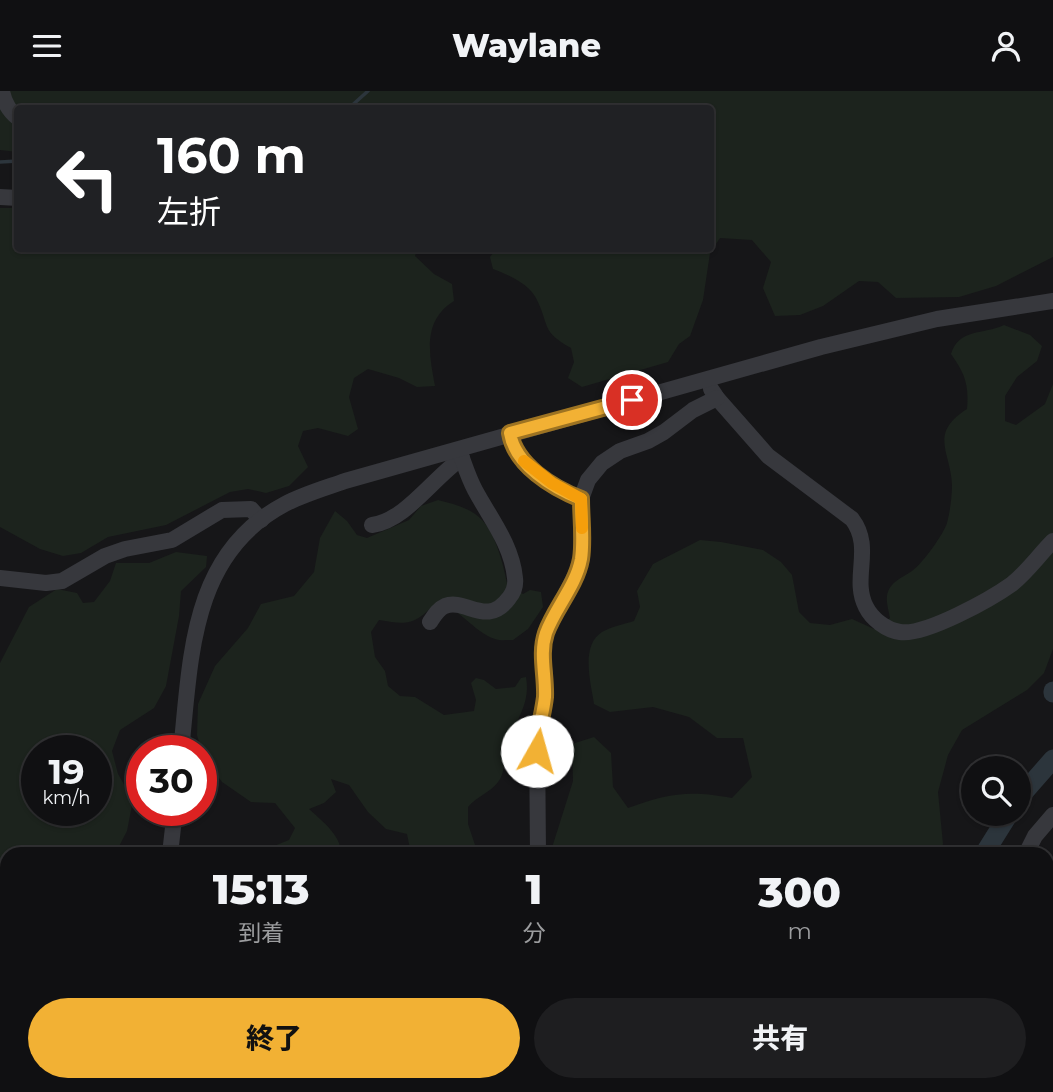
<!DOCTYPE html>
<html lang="ja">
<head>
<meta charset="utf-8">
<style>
	body { margin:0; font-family:Montserrat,"Noto Sans JP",sans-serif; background:#1e1e20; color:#f1f3f6; height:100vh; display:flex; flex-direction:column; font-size:26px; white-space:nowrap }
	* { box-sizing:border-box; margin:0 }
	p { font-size:23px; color:#9c9d9f }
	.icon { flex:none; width:38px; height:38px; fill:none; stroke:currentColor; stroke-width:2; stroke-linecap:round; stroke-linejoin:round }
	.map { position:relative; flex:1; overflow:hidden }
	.panel { position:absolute; left:0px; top:756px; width:1054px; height:245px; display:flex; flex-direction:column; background:#101012; border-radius:21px 21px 0 0; box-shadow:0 2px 5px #0004,0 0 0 2px #303032 }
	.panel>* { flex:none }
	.banner { position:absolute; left:14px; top:14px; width:700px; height:147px; border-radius:7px; box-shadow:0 2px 5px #0004,0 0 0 2px #303032; background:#202124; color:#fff; overflow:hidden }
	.buttons { position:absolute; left:961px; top:665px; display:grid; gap:14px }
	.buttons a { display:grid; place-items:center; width:70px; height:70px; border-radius:50%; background:#101012; box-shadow:0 2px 5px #0004,0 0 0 2px #303032; font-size:35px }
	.speed { position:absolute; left:21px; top:644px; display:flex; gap:14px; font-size:35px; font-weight:700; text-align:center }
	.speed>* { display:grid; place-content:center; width:91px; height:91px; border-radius:50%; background:#101012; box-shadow:0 2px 5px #0004,0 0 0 2px #303032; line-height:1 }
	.speed small { font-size:18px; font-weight:400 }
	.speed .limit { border:10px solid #d22; background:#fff; color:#111 }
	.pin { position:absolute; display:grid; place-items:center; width:60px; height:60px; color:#fff; margin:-30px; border:4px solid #fff; border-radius:50%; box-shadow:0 2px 7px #0007 }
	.me { position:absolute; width:77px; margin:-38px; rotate:7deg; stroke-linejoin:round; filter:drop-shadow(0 0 5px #0008) }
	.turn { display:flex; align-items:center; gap:24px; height:147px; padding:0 28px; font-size:32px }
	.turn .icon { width:91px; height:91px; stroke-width:2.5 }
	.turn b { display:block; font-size:49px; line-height:60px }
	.eta { display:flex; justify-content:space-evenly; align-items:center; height:119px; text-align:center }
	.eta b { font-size:42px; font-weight:800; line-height:49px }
	.action { display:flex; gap:14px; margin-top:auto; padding:14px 28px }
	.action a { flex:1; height:80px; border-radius:42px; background:#f2b134; color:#111; font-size:28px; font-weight:800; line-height:80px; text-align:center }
	.action a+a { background:#1e1e20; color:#f1f3f6 }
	header { display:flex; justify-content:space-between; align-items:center; height:91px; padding:0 28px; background:#101012; font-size:32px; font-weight:800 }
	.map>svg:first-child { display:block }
</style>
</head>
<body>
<header><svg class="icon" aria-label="menu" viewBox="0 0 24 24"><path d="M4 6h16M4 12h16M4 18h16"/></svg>Waylane<svg class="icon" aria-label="person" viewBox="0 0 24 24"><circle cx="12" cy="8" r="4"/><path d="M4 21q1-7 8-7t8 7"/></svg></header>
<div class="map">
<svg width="1053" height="1001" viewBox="0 0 1053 1001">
	<rect width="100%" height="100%" fill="#161618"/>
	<g fill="#1c231d" fill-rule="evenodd">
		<path d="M0,0H1053V166L996,195L959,206L896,207L878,191L859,190L823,215L800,224L775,225L763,197L771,171L752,149L720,147L710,162L703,209L690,245L679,253L668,271L582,296L568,287L574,271L571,257C541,240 550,236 537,209C530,193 509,184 493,178L490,166L496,158H710V18H18L17,61L0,59Z"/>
		<path d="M0,117H17L18,158H417L415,165L434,183L452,193L454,210C422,230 429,263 435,295L417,296L399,287L368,278L354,287L349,306L358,338L348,345L318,337L303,340L298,355L308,376L289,395L266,402L248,398L230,401L166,434L108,446L81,462L63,465L40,458L0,436Z"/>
		<path d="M1004,234L1030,244L1042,255L1037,270L1017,286L1005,305V330L1016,334L1045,313L1053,293V558L1044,582L1027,599L962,639L948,664L938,701L943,753L940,763H550L573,690L572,653L594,646L611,662L613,696L628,717C669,702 689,699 732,707L752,686L743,647H717L689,626L653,616L610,621L594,613C591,592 580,555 602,541C611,536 624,533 634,530L640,516L637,500L653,473L700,449L721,451L763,459L781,471L792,484L799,521L810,532L830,534L852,528L874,538L890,527C889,521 886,511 887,505C889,491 902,487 912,480C923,472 943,444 947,432C950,421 952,405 952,394C951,361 928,343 967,318C969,293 965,283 951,263C959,237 983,244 1004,234Z"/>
		<path d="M438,409C453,413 472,417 483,430C496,445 503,472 507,492L523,503L530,499L541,501L543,516L528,538L513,549C507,549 500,550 495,548C473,541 459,515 436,512C414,534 408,534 379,529L371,541L375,566L385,580L388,595L400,605L415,606L444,624L474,620L476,609L471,592L476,587L484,589L496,598L515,596L521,587L526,586C531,613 515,630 507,654C503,665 506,682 498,691C490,702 477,705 468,716V733L478,763H411L407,743L386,738L368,721L349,694L331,688L336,701L324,712L309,718C321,729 342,745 341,763H266L274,755L289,749L295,737L275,712L251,711L222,691L203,665L197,644L198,613L215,575L248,537L261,513L294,505L314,481L320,447L335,420L347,430L357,444L367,447L409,429L421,415Z"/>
		<path d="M176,461L207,465L206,476L181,500L179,525L166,595L154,617L120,639L112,660L118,683L133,709L127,740L115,763H7V907L0,910V572L29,516L57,498L77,502L83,512L94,511L110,490L116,472H149ZM37,660H96V719H37Z"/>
		<path d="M1047,917L1053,926V1001H775L781,994H1046Z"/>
		<path d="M0,958L7,960V994H106L98,1001H0Z"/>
		<path d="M176,994H449L445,1001H173Z"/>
		<path d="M574,994H681L683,1001H563Z"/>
	</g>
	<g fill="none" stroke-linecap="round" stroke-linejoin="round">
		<g stroke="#2c353c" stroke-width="3.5">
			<path d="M348,18L368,0"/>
			<path d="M0,71L18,70"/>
		</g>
		<g stroke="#2c353c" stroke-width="19">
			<path d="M1053,600V602"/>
			<path d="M1018,708L1053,668"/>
			<path d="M984,763L1009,723"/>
			<path d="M398,1001L402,994"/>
		</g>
		<g stroke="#37383d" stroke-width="16">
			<path d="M2,0C4,11 9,20 18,27"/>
			<path d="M0,106L18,107"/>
			<path d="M711,298L717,307L768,365L852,428C874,457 851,487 866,516C872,528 886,539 900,541C925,545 991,508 1012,493C1028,480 1039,464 1053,450"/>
			<path d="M510,342C515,374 553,397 581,408"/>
			<path d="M372,434C405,430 434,386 462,367"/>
			<path d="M0,487L46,492L62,490L105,465L125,458L172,449L222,419L251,418L261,429"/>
			<path d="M430,531C434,525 438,518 445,515C466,507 487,537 509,507C514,501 516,495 515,487C512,454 490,427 475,399C468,386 464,372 459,359"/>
			<path d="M181,660C191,567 190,463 285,413C304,403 325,397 345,390L821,256L937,228L1053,210"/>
			<path d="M170,763L175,719"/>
			<path d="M538,763L537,643L545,608V584L542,559L546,541L577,481L581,468V408L588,389L602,372L620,360L648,350L664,341L693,319L717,307"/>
			<path d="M1026,763L1035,745L1053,724"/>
			<path d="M143,1001L144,994"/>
			<path d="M464,1001L476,994"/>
		</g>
	</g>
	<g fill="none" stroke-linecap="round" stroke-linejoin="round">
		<defs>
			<path id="route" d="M537,660C537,641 543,624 545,606C546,584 539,563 546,542C555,517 576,495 581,468C584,449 581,427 581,408C553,397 515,374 510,342L632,309"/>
		</defs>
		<use href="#route" stroke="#9d7322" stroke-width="18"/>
		<use href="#route" stroke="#f2b134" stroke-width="12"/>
		<path stroke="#f59e0b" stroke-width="12" d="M524,370L552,392L581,408L582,437"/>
	</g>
</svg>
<div class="buttons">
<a><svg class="icon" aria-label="search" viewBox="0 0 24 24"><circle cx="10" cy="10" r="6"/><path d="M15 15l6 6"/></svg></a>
</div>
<div class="speed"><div>19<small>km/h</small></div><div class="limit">30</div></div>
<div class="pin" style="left:632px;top:309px;background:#d93025"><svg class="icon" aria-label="arrive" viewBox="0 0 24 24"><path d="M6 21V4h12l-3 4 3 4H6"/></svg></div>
<svg class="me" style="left:537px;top:660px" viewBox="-20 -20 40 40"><circle r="19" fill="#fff"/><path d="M0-13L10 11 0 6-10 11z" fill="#f2b134"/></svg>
<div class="banner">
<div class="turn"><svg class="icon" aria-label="left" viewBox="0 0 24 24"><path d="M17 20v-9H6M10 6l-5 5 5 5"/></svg><div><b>160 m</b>左折</div></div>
</div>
<section class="panel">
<div class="eta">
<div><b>15:13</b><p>到着</p></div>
<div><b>1</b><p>分</p></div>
<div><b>300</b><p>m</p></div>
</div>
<div class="action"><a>終了</a><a>共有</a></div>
</section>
</div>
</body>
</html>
